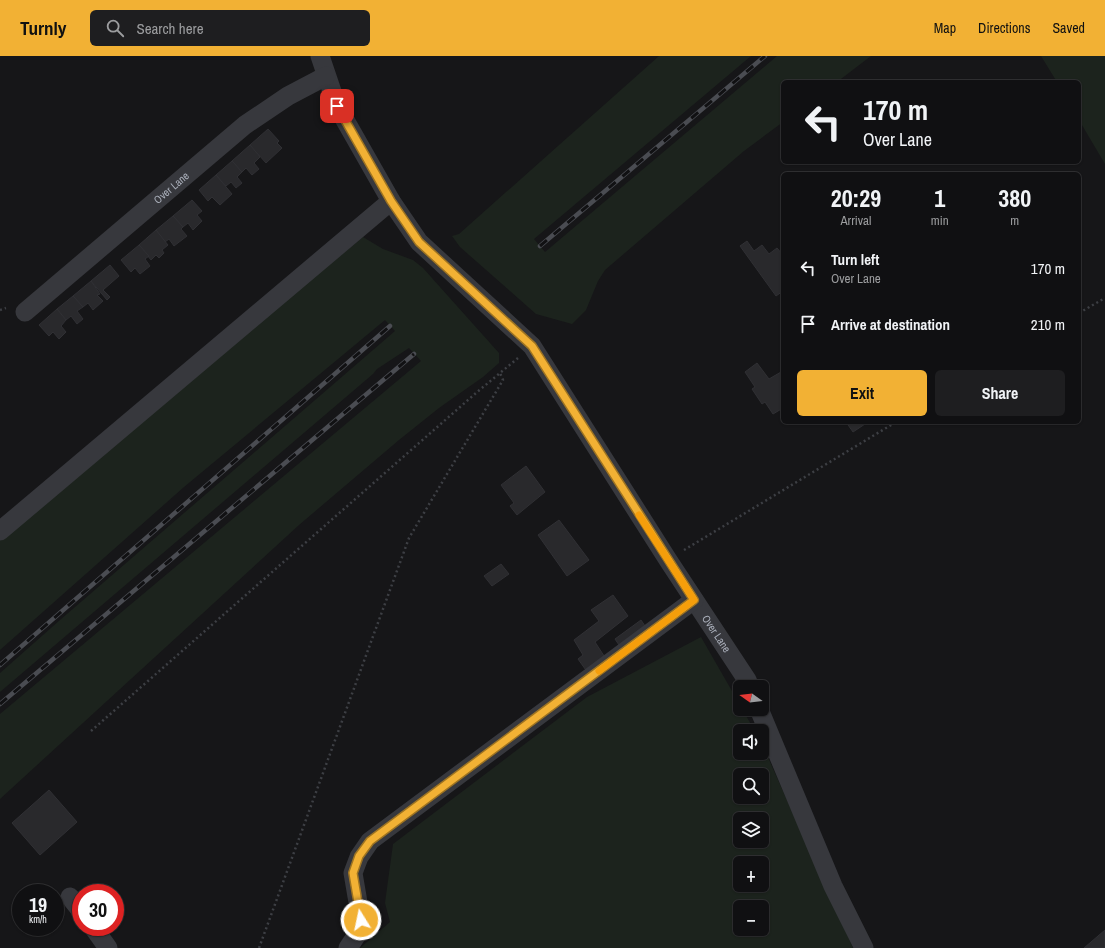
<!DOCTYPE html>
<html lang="en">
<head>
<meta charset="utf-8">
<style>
	body { margin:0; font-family:"Archivo Narrow",sans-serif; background:#1e1e20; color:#f1f3f6; height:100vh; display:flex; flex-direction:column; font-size:15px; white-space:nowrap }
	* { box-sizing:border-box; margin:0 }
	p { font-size:13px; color:#9c9d9f }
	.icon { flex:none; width:22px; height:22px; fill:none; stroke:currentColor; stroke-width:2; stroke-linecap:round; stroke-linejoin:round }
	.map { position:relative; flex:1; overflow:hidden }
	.panel { position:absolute; left:781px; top:116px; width:300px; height:252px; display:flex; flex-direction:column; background:#101012; border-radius:6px; box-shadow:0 1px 3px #0004,0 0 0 1px #303032 }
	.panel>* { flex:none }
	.banner { position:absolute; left:781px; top:24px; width:300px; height:84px; border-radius:6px; box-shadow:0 1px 3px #0004,0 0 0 1px #303032; background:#101012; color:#f1f3f6; overflow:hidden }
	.needle { width:26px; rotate:284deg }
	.tools { position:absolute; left:733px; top:624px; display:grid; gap:8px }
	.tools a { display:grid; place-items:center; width:36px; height:36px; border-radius:6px; background:#101012; box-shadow:0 1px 3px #0004,0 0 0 1px #303032; font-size:20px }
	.speed { position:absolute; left:12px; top:828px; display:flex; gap:8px; font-size:20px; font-weight:700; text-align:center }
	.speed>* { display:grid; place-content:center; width:52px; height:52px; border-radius:50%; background:#101012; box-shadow:0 1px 3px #0004,0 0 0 1px #303032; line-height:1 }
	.speed small { font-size:10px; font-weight:400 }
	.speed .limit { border:6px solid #d22; background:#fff; color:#111 }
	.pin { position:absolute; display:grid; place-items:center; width:34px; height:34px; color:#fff; margin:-17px; border-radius:8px; box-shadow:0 2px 6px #0006 }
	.me { position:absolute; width:44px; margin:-22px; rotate:350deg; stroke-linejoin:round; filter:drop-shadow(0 0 3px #0008) }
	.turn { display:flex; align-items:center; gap:14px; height:84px; padding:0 16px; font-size:18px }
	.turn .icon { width:52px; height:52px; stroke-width:2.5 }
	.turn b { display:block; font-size:28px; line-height:34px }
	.eta { display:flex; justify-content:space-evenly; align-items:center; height:68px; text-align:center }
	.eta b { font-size:24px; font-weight:700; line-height:28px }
	.cta { display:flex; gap:8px; margin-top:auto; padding:8px 16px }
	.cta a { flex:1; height:46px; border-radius:6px; background:#f2b134; color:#111; font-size:16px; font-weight:700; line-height:46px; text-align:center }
	.cta a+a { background:#1e1e20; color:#f1f3f6 }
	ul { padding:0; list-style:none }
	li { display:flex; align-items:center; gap:12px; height:56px; padding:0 16px }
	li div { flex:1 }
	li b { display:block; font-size:15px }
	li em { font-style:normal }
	header { display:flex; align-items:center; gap:24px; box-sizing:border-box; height:56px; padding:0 20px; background:#f2b134; color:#111 }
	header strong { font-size:19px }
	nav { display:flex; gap:22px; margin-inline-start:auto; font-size:14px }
	.search { width:280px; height:36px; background:#1e1e20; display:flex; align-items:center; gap:10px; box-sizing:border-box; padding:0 14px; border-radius:6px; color:#9c9d9f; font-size:15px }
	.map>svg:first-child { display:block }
</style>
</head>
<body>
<header>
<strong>Turnly</strong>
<div class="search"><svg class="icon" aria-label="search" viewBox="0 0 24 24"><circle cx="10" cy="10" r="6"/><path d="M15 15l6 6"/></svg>Search here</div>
<nav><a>Map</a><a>Directions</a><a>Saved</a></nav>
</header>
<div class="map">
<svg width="1105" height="892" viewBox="0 0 1105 892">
	<rect width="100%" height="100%" fill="#161618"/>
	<g fill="#1c231d" fill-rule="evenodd">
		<path d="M659,0H751L534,183L545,196L777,0H871L837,26H783V66L744,95L605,214L598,225L586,254L572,268L536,258L460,191L452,180L459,178Z"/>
		<path d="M1041,0H1105V108L1079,64V26H1057Z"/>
		<path d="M363,181L383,193L413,204L423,212L499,297V307L483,321L439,352L399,384L299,469L0,743V658L421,305L409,292L377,313L373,318L0,636V617L60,564L395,275L385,264L184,431L0,594V480Z"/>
		<path d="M701,581L740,649V653H742L755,675H740V697H762V688L853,892H360L390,866L385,847L393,788L587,641ZM740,719H762V741H740ZM740,763H762V785H740ZM740,807H762V829H740ZM740,851H762V873H740Z"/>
	</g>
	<g fill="#29292c" stroke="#303034">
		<path d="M268,73L279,85L277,87L282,92L266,107L250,89Z"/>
		<path d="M250,89L260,101L254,107L259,113L252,119L246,112L242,116L232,105Z"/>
		<path d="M232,105L242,116L237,121L242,127L236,132L231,126L226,130L216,119Z"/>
		<path d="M216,119L232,138L220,149L212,141L208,145L199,134Z"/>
		<path d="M192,144L202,155L197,159L202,165L193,174L188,167L183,171L173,160Z"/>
		<path d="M173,160L183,171L181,173L187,180L174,190L169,183L165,186L156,174Z"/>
		<path d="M156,174L168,189L162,194L164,197L159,202L156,199L151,204L139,189Z"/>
		<path d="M747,185L754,195L762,189L769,198L777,192L783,199V235L776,240L740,190Z"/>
		<path d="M139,189L149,200L145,203L150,210L140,218L135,212L131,216L121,204Z"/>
		<path d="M110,209L119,220L103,234L110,241L107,244L91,225Z"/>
		<path d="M91,225L100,238L97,239L103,245L93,254L88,247L83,251L73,240Z"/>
		<path d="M73,240L83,251L77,255L83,263L77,268L71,260L66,264L57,253Z"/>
		<path d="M57,253L66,264L61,270L66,276L59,283L53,276L49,280L39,269Z"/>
		<path d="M757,307L769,323L781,316L783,318V352L773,358L765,346L762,348L752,333L755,331L745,316Z"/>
		<path d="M846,366H868L853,376Z"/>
		<path d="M526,410L545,436L517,459L510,450L514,447L501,429Z"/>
		<path d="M559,464L589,504L567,520L538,479Z"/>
		<path d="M501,508L509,518L492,530L484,520Z"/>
		<path d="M613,539L628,560L595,586L606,603L588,617L578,603L583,599L574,584L599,565L591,554Z"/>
		<path d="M641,564L647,573L621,592L615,583Z"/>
		<path d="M49,734L77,766L40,799L12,767Z"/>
		<path d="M1105,874V892H1084Z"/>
	</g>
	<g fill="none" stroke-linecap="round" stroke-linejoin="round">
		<g stroke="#3d3f44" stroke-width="2.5" stroke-dasharray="2 3" stroke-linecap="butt">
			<path d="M0,254L6,252"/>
			<path d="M1079,257L1105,242"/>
			<path d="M684,494L896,366"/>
			<path d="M91,675L476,337L518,302"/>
			<path d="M259,892L409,482L503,324L500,317"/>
		</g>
		<g stroke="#37383d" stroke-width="19">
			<path id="s1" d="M320,0L337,50L391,145L419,186L532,290L668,504L747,624L750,631"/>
			<path id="s2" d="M25,256L245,69L288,40L326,20"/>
			<path d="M0,475L391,145"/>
			<path d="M759,653L833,830L864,892"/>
			<path d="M70,841L81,855"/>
			<path d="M93,871L108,892"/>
			<path d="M348,892L356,880L361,864L353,817L359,801L370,785L694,544"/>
		</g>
		<defs>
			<g id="rail">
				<path d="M540,190L765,0"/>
				<path d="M0,609L390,270"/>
				<path d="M0,648L414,298"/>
			</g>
		</defs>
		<use href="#rail" stroke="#4a4c52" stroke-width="4.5"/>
		<use href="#rail" stroke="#111113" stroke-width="3" stroke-dasharray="9" stroke-linecap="butt"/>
	</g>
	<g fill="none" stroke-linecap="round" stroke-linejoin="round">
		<defs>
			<path id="route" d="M337,50L391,145L419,186L532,290L694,544L370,785L359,800L353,817L361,864"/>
		</defs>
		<use href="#route" stroke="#9d7322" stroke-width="10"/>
		<use href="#route" stroke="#f2b134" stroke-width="7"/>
		<path stroke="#f59e0b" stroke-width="7" d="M599,615L694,544L639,459"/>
	</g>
	<g text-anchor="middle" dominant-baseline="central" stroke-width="4" stroke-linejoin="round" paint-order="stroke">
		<g font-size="11" fill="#a8adb8" stroke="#111113">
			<text stroke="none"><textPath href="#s2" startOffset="192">Over Lane</textPath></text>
			<text stroke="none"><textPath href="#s1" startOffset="707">Over Lane</textPath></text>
		</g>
	</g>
</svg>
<div class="tools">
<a><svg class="needle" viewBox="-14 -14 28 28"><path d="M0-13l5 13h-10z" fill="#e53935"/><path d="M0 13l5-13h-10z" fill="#9c9d9f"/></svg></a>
<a><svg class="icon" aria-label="sound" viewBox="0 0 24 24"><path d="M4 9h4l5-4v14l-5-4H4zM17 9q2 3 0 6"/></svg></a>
<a><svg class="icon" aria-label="search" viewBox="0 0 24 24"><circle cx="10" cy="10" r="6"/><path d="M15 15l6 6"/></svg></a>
<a><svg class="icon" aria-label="layers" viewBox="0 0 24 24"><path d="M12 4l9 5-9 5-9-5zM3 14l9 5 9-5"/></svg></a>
<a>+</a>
<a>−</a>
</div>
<div class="speed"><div>19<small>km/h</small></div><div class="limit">30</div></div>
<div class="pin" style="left:337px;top:50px;background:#d93025"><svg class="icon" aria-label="arrive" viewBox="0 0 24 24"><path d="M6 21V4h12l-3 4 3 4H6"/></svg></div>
<svg class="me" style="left:361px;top:864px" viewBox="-20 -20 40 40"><circle r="17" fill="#f2b134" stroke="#fff" stroke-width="3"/><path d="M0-11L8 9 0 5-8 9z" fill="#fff"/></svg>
<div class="banner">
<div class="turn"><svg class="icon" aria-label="left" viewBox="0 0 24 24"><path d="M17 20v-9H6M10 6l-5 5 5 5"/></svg><div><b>170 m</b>Over Lane</div></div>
</div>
<section class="panel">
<div class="eta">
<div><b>20:29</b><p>Arrival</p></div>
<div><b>1</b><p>min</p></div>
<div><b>380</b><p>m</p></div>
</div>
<ul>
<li><svg class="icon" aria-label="left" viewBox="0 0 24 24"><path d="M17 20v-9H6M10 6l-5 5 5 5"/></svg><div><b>Turn left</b><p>Over Lane</p></div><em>170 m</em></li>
<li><svg class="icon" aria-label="arrive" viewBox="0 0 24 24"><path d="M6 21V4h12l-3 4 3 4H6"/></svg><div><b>Arrive at destination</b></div><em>210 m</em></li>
</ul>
<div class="cta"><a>Exit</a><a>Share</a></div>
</section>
</div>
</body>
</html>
